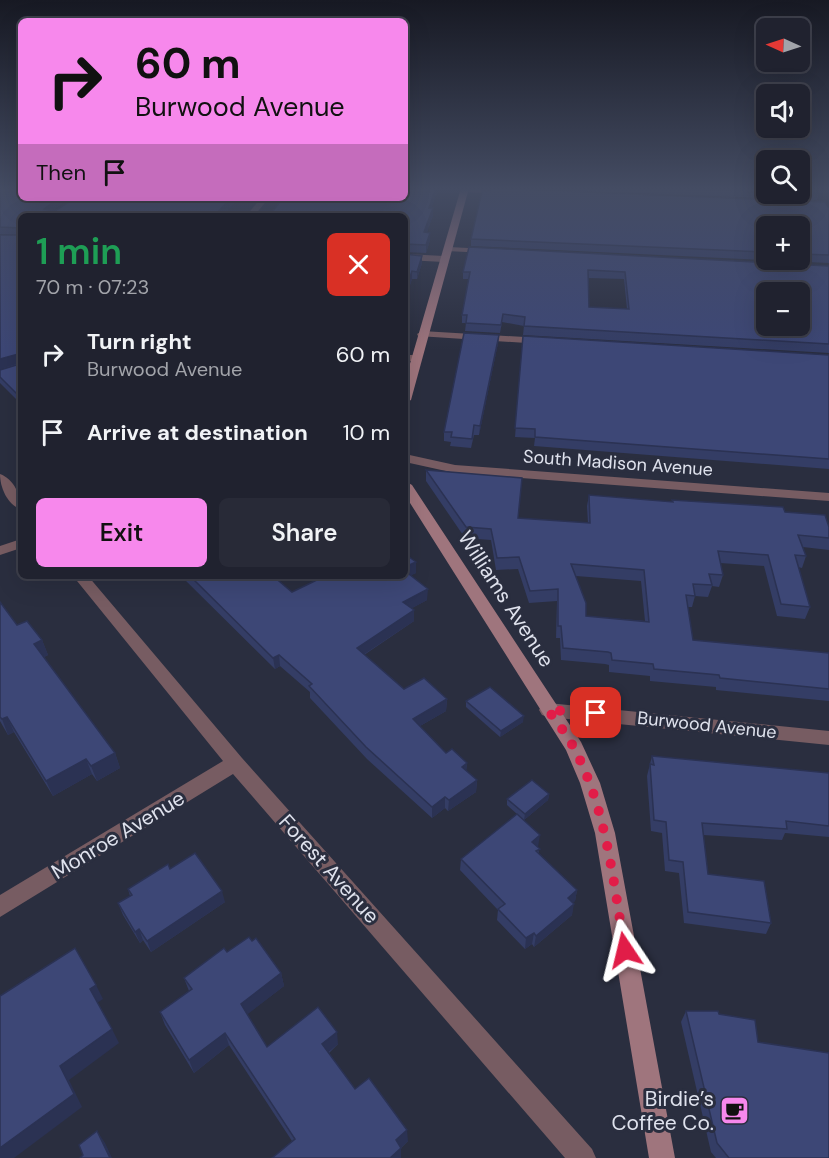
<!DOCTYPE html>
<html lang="en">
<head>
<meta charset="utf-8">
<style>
	body { margin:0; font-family:"DM Sans",sans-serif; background:#282a37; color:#f1f3f6; height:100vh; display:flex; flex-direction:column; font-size:22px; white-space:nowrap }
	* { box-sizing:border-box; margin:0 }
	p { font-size:20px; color:#a2a4aa }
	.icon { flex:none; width:33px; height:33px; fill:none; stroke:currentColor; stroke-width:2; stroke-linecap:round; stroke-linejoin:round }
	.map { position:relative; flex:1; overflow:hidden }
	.panel { position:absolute; left:18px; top:213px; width:390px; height:366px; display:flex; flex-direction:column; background:#20222f; border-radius:9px; box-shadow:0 6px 24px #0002,0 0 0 2px #3d3f4b }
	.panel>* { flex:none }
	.hud { position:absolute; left:18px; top:18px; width:390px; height:183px; border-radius:9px; box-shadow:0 6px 24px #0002,0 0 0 2px #3d3f4b; background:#f788ec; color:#111; overflow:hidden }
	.needle { width:39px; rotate:273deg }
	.controls { position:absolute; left:756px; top:18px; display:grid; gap:12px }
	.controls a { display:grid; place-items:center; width:54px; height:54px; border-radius:9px; background:#20222f; box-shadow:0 6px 24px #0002,0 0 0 2px #3d3f4b; font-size:30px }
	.pin { position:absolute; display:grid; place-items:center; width:51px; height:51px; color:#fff; margin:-26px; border-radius:12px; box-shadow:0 3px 9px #0006 }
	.me { position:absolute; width:66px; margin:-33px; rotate:350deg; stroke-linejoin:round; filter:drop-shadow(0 0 4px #0008) }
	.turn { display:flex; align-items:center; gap:21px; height:126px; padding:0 18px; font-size:27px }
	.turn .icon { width:78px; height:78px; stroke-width:2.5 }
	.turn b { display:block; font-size:42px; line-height:51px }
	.then { display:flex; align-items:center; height:57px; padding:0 18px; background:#0003; gap:12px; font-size:22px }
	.round { display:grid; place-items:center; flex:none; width:63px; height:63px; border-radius:9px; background:#282a37 }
	.summary { display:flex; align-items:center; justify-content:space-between; height:102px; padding:0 18px }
	h1 { font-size:36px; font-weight:600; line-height:45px; color:#1e9e55 }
	.button { display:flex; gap:12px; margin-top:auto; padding:12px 18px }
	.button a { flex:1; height:69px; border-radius:9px; background:#f788ec; color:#111; font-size:24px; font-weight:600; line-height:69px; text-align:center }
	.button a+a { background:#282a37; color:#f1f3f6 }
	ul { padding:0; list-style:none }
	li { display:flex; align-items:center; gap:18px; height:78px; padding:0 18px }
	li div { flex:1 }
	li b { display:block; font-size:22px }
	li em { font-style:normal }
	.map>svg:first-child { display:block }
</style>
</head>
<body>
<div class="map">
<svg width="829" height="1158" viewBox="0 0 829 1158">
	<rect width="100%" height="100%" fill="#2a2e3f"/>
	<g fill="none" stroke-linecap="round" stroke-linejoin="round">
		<g fill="#775c62" fill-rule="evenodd">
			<path d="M463,189L511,190L515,192L511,194L465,192Z"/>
			<path d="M261,198H269L254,216H246Z"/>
			<path d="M449,247L487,249L491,251L487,253L446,251V247Z"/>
			<path d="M405,254L444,256L448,259L444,262L405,260Z"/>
			<path d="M422,331L542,338L547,341L542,344L418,336L417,334Z"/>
			<path d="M405,355H415L420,358L415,361H405Z"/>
			<path d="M405,454L455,465L829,493V501L455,473L405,462Z"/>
			<path d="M0,474C14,479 21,496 21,509C7,505 0,487 0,474Z"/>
			<path d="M21,539V548L0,555V546Z"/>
			<path d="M73,576H88L242,758L592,1149L596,1158H565L233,774L0,917V895L223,761Z"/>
			<path d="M548,703L829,731V745L548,717L542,715L539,710L542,705Z"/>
		</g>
		<g fill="#9f757d" fill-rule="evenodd">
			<path d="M461,188H469L411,400L405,403V381Z"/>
			<path d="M405,481L412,485L581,742L600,783L615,833L675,1158H649L595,833L580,783L566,750L405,495Z"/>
		</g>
	</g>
	<g fill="#343d65" fill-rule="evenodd">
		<path d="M0,188L21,198H69L52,211H55L75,198H239L222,216H21V404L0,383V370L20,364L0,369L20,235L0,234Z"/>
		<path d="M510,188H766V194H819L817,200Z"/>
		<path d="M431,208H433V215L427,232L430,240L426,253L405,252V216Z"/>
		<path d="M829,208V263L471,246V239ZM766,226H800V260H766Z"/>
		<path d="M405,254L422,256V263L417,279H412L405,300Z"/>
		<path d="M829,266V353L523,335L524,326L502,322L500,333L465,331L466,323H462V315L469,279H463V272ZM588,278L624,279L627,309L589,307Z"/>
		<path d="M499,335L498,343L479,435H474L471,448L450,446L451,442L444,441V432Z"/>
		<path d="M523,336L829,355V469L534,446L535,438L515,437Z"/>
		<path d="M426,470L518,518L588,523L587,506L589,495L672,502V500L785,512L829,527V550L803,547L806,556L802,568L798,567L810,607L805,619L777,616L764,566L720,563L723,575L719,587L712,586L708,597L695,596L692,607H687L693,640L829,653V701L716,690V687L650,681V676L609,672V665L605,664L561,660L560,638H556L557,601L529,603L518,569L496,570L491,540L465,538L426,481ZM576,576L641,581L645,621L586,616Z"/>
		<path d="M416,562V573L411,575L427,600L412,608L414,610V621L364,655L404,689L447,699L446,711L420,726L446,753L467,763L466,771L477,780L476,792L448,811L445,808L432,818L367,759L310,698V692L280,666L275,669L181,576H273L292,592Z"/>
		<path d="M0,602L17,625L42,640L48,655L44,657L115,753L120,768L97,781L92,774L53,796L14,732L8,735L0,721Z"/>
		<path d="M466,701L523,722L500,737L466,707Z"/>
		<path d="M652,756L829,773V837L785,833L782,840L703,835L708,874L771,923L766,934L684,923L679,873L665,871L662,833L651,831L647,776Z"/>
		<path d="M549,794L548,800L524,820L538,847L539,854L577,890L575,901L573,902L572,915L534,947L532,944L525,949L497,920L498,910L460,870L461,859L517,814L507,805V799Z"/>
		<path d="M170,869L225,902L151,952L143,940L140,943L123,915L118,903L130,896L128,889Z"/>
		<path d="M227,952L281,973L284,986L247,1014L267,1047L338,1044L329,1053L355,1089L408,1141L401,1148V1158H272L292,1141L229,1045L194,1073L165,1025L160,1012L189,991L184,978Z"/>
		<path d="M686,1011L719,1014L758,1042L829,1158H716L711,1152L681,1022Z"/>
	</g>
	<g fill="#2b3253">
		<path d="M436,188H439L429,215V208Z"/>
		<path d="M59,198H69L46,216L44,209Z"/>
		<path d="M231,198H239L222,216H214Z"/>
		<path d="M433,208V215L424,240V232Z"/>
		<path d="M430,233V240L426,253V245Z"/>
		<path d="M422,256V263L417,279V272Z"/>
		<path d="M412,271V279L405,300V292Z"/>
		<path d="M499,335L498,343L479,435L480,426Z"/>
		<path d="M18,354L20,363L0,369V359Z"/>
		<path d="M416,562V573L402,580L405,576V567Z"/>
		<path d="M428,589L427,600L403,613V602Z"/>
		<path d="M414,610V621L357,659V648Z"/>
		<path d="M42,640L48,655L40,659L34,644Z"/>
		<path d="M279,655L280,666L275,669L273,658Z"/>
		<path d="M447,699L446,711L413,730V719Z"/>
		<path d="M524,716L523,722L500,737L501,731Z"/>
		<path d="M7,717L14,732L8,735L2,719Z"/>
		<path d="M115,753L120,768L97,781L91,766Z"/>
		<path d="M86,759L92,774L53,796L46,781Z"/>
		<path d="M467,763L466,775L462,767Z"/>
		<path d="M477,780L476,792L448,811L449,800Z"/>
		<path d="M549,794L548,800L524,820L525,814Z"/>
		<path d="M445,797V808L432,818V807Z"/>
		<path d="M540,835L538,847L532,842Z"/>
		<path d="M577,890L575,901L565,909L568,898Z"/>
		<path d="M222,891L225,902L151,952L147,941Z"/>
		<path d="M574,904L572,915L534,947L536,936Z"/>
		<path d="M139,929L143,940L140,943L135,932Z"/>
		<path d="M534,933L532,944L525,949L526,938Z"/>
		<path d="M281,973L284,986L244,1017L241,1004Z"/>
		<path d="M96,985L103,999L97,1003L90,989Z"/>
		<path d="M112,1029L119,1043L69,1080L82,1107L14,1158H0V1148L60,1066Z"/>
		<path d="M337,1032L338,1044L324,1056L322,1044Z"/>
		<path d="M225,1033L229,1045L194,1073L189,1060Z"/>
		<path d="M407,1130L408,1141L397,1152L396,1140Z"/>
		<path d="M97,1131L105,1143L112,1158H110Z"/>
		<path d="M401,1148V1158H390Z"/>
	</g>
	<g fill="#3d4776" stroke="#2b3253" stroke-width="1.5" fill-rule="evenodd">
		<path d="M0,188H21V198H59L44,209L55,211L75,198H231L214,216H21V398L0,377V370L20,364L21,356L18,354L0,359V235H20L19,228L0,227Z"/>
		<path d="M405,188H436L429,208H433L424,232L430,233L426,245L405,244V216H269L283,198H405Z"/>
		<path d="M491,188L825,202L829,208V255L800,254V226H766V252L471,239L482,191H490Z"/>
		<path d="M649,188H766V192Z"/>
		<path d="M800,188H814L819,194H794H800Z"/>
		<path d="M469,247L829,266V344L524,326L525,317L503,314L501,325L466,323L467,315H462L470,272H463ZM588,270L625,272L629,309L589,307ZM766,292H800V326H766Z"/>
		<path d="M405,254L422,256L417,272L412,271L405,292Z"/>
		<path d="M464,333L499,335L480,426L474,425L472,439L451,437L452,432H444Z"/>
		<path d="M523,336L829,355V459L535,437V429L515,428Z"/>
		<path d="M426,470L522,478L518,518L590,523L589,495L673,502L672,500L783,507L785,512L825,515L829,527V538L798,535L806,556L795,555L810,607L781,604L768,555L718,551L723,575L709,574L712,585L693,584L695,596L686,595L693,640L829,653V689L720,678L719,675L654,669L653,664L612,660L611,653L608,652L563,648L561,626H558V589L530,591L519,557L497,558L491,529L466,527ZM571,564L644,570L649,622L586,616V603Z"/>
		<path d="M405,554L416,562L405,567Z"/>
		<path d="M405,571L428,589L403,602L414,610L357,648L404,689L424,678L447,699L413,719L446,753L452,749L467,763L462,767L477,780L449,800L445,797L432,807L366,747L309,686L312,684L279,655L273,658L190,576H273L292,592L325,576H405Z"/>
		<path d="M0,602L17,625L27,621L42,640L34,644L115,753L91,766L86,759L46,781L7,717L2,719L0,717Z"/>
		<path d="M490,687L524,716L501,731L466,701Z"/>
		<path d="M652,756L829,773V826L786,821L787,829L702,823L708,874L764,881L771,923L688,912L683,862L669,860L666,822L654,820L650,764L654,765Z"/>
		<path d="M532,780L549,794L525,814L507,799Z"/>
		<path d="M517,814L540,835L532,842L540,849L536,851L577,890L568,898L574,904L536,936L534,933L526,938L498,909L505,904L461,859Z"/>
		<path d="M195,853L222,891L147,941L139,929L135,932L118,903L132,895L128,889L168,864L170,869Z"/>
		<path d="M249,937L252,941L256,938L281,973L241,1004L267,1047L318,1007L337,1032L322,1044L355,1089L369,1078L407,1130L396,1140L401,1148L390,1158H272L295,1139L225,1033L189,1060L160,1012L192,989L184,978L224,948L227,952Z"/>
		<path d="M75,948L96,985L90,989L112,1029L60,1066L74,1094L0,1148V996Z"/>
		<path d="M686,1011H718L719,1014L755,1020L758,1042L829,1053V1158H729L717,1143Z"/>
		<path d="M97,1131L110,1158H80L83,1155L79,1145Z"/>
	</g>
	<linearGradient id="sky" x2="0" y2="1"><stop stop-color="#171923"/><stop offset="0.54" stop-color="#444c63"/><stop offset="1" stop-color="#444c63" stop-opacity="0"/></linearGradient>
	<rect width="829" height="350" fill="url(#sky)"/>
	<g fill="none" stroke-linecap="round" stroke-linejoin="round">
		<path stroke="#e11d48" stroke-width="10" stroke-dasharray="0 18" d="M596,713L548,710C557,722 567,735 574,748C607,810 613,882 625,950"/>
	</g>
	<defs>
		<symbol id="cafe-square" viewBox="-11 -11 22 22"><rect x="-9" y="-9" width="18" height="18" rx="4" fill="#f788ec" stroke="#2a2e3f"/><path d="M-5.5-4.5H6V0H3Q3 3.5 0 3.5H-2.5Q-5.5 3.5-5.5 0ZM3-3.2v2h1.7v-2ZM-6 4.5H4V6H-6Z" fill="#111"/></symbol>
	</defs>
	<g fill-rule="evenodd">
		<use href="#cafe-square" x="718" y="1094" width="33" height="33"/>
	</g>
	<g text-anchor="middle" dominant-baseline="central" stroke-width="6" stroke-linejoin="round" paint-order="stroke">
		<g font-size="18" fill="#dfe2ed" stroke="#2a2e3f">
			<text transform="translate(618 463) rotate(4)">South Madison Avenue</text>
			<text transform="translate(707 725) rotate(6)">Burwood Avenue</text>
		</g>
		<g font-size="21" fill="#dfe2ed" stroke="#2a2e3f">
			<text transform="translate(506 599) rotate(57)">Williams Avenue</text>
			<text transform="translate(118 835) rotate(-31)">Monroe Avenue</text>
			<text transform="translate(329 869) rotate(48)">Forest Avenue</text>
		</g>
		<g font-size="21" fill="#dfe2ed" stroke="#2a2e3f" text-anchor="end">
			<text x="714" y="1099">Birdie’s<tspan x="714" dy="24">Coffee Co.</tspan></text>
		</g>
	</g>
</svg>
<div class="controls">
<a><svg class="needle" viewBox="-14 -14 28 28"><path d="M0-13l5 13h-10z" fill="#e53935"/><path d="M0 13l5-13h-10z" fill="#a2a4aa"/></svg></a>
<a><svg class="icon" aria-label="sound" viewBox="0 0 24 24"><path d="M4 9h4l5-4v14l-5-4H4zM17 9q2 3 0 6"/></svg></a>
<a><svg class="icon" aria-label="search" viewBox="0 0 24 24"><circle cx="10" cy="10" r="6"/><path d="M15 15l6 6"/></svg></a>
<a>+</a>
<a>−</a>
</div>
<div class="pin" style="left:596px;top:713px;background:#d93025"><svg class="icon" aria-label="arrive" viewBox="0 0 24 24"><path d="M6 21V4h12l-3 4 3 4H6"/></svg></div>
<svg class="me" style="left:625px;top:950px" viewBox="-20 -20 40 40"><path d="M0-17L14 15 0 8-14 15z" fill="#e11d48" stroke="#fff" stroke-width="4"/></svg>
<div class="hud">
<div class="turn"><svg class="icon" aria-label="right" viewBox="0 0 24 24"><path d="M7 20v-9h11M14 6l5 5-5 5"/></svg><div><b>60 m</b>Burwood Avenue</div></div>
<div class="then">Then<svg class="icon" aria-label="arrive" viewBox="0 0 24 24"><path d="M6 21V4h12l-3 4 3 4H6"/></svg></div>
</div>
<section class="panel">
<div class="summary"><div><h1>1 min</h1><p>70 m · 07:23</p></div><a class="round" style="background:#d93025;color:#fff"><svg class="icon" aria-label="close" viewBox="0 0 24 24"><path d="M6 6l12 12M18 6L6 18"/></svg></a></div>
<ul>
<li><svg class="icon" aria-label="right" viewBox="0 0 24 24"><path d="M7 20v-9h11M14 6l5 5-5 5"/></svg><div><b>Turn right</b><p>Burwood Avenue</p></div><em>60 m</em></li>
<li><svg class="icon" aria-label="arrive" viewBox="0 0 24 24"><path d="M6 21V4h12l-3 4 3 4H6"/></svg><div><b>Arrive at destination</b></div><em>10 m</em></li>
</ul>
<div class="button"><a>Exit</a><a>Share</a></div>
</section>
</div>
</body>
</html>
